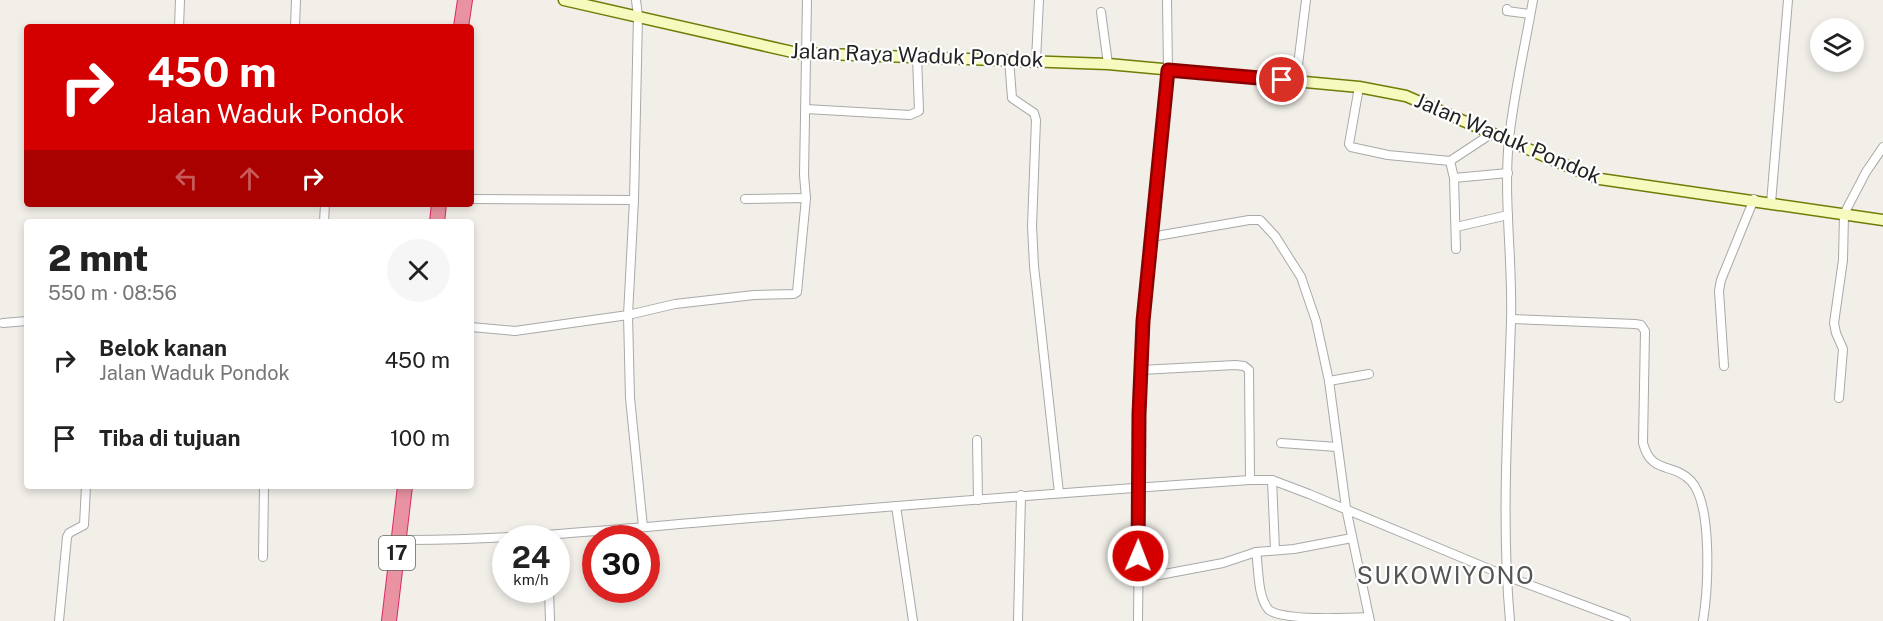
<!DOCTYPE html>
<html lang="id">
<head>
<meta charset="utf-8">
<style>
	body { margin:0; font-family:"Public Sans",sans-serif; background:#f6f6f6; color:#222; height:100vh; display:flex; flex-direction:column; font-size:22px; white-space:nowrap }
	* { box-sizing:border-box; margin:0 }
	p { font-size:20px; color:#767676 }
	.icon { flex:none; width:33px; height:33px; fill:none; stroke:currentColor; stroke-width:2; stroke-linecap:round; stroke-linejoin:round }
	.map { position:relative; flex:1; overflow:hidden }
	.drawer { position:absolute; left:24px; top:219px; width:450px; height:270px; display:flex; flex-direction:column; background:#fff; border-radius:6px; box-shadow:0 3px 9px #0003 }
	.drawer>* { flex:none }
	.banner { position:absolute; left:24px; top:24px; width:450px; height:183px; border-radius:6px; box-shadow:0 3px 9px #0003; background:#d40000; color:#fff; overflow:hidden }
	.tools { position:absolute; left:1810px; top:18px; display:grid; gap:12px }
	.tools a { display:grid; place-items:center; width:54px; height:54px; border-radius:50%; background:#fff; box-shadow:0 3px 9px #0003; font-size:30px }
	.speed { position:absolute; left:492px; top:525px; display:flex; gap:12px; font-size:30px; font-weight:700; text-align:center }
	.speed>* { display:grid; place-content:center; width:78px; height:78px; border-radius:50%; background:#fff; box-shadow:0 3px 9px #0003; line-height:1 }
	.speed small { font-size:15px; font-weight:400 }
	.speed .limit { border:9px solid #d22; background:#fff; color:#111 }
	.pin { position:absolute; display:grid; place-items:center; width:51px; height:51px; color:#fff; margin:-26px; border:3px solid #fff; border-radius:50%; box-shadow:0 2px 6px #0007 }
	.me { position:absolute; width:66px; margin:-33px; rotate:1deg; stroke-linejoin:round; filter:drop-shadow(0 0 4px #0008) }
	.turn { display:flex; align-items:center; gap:21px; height:126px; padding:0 24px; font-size:27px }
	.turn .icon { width:78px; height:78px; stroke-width:2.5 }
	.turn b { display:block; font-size:42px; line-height:51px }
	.lanes { display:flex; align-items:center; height:57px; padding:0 24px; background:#0003; justify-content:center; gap:30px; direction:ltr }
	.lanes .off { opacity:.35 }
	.round { display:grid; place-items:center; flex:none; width:63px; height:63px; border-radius:32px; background:#f6f6f6 }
	.overview { display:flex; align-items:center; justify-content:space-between; height:102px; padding:0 24px }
	h1 { font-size:36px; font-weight:800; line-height:45px }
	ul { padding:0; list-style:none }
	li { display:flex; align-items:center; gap:18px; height:78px; padding:0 24px }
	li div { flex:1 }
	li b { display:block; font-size:22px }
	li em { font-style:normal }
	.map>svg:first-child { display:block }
</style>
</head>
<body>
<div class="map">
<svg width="1883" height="621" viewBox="0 0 1883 621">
	<rect width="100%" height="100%" fill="#f2efe9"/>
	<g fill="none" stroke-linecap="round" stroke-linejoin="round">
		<defs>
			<g id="street">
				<path d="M636,0L638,16L634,200L628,315L630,398L643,527"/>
				<path d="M1507,9V11L1530,14"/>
				<path d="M1101,12L1108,64"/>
				<path d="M179,27L180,0"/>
				<path d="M295,27L296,0"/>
				<path d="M1009,59L1012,98L1034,113L1036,120L1032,226L1034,266L1059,493"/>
				<path d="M1036,60L1039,0"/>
				<path d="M1296,81L1306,0"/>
				<path d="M1359,87L1349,144L1351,147L1388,155L1450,161"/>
				<path d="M806,109L910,115L919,111L917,57"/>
				<path d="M1454,178L1508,173"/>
				<path d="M471,199L634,200"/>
				<path d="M745,199L806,198"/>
				<path d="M1771,203L1788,0"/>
				<path d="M324,222L325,204"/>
				<path d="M1456,227L1508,215"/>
				<path d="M1151,237L1249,220H1260L1275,236L1301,277L1316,321L1329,381L1346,508L1370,621"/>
				<path d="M1456,249L1454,178L1450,161L1491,134"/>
				<path d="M1511,319L1635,324L1641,325L1645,331L1643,443C1651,475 1673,462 1691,481C1713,505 1708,590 1703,621"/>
				<path d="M3,323L27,321"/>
				<path d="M471,327L515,331L628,315L675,304L754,295L794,294L797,292L806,198L804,175L807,0"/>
				<path d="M1724,366L1719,291L1721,280L1754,199"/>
				<path d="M1141,370L1235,365L1244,366L1249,370L1250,480"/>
				<path d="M1329,381L1369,374"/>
				<path d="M1839,398L1843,349L1836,333L1834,323L1843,260L1844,214L1866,172L1883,147"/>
				<path d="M977,440L978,500"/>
				<path d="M1281,443L1337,447"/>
				<path d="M1272,480L1275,550"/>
				<path d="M896,506L913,621"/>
				<path d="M398,540C515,541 636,527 752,518C918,504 1084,491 1250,480H1272L1309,494L1506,576L1626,621"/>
				<path d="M1256,552C1259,568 1257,597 1269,610C1284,621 1348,618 1369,617"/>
				<path d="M263,557L264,486"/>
				<path d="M1138,579L1223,563L1256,552L1294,549L1352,538"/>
				<path d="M549,590L550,621"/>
				<path d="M59,621L67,537L69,533L84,525L86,486"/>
				<path d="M1018,621L1021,495"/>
				<path d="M1138,621L1141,370L1151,237L1168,70L1167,0"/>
				<path d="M1510,621C1501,521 1508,421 1511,321C1513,261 1503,199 1509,139C1514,93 1525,46 1533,0"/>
			</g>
			<path id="secondary" d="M564,0L797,53L1108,64L1359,87L1406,96L1574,169L1600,179L1883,220"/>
			<g id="highway">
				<path d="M461,27L465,0"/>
				<path d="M437,222L439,204"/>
				<path d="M389,621L405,486"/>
			</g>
		</defs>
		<use href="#street" stroke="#a9a9a9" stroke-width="10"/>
		<use href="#secondary" stroke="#707d05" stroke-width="13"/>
		<use href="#highway" stroke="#dc2a67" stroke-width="16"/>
		<use href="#street" stroke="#fff" stroke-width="8"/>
		<use href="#secondary" stroke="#f7fabf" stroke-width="10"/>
		<use href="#highway" stroke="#e892a2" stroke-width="14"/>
	</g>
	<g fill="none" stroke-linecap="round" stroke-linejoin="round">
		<defs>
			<path id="route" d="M1138,556L1139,414L1143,321L1168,70L1282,80"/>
		</defs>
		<use href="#route" stroke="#8a0000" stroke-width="15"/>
		<use href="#route" stroke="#d40000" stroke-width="10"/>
	</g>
	<g text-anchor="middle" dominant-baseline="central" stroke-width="4.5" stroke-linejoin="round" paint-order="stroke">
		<rect fill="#fff" stroke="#646464" stroke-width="1.5" x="379" y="536" width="36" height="34" rx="4.5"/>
		<g font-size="20" font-weight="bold" fill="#222">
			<text x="397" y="553">17</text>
		</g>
		<g font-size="21" fill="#222" stroke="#fff">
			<text transform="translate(917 55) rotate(2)">Jalan Raya Waduk Pondok</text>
			<text transform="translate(1508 138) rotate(23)">Jalan Waduk Pondok</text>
		</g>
		<g font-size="24" letter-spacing="1.5" fill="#555" stroke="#fff">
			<text x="1446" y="575">SUKOWIYONO</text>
		</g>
	</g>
</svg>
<div class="tools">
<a><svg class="icon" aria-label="layers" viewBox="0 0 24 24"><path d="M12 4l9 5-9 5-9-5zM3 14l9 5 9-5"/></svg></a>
</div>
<div class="speed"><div>24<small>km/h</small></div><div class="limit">30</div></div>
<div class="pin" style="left:1282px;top:80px;background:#d93025"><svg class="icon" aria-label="arrive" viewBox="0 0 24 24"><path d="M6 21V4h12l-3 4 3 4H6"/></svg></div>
<svg class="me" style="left:1138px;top:556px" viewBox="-20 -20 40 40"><circle r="17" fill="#d40000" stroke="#fff" stroke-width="3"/><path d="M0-11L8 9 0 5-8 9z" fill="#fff"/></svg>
<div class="banner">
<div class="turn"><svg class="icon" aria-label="right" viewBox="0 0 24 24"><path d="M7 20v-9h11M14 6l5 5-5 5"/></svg><div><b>450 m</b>Jalan Waduk Pondok</div></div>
<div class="lanes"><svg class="icon off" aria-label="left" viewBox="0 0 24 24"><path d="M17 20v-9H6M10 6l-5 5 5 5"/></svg><svg class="icon off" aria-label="ahead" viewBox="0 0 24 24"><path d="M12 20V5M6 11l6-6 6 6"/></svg><svg class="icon" aria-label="right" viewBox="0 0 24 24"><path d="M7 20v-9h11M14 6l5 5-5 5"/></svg></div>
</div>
<section class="drawer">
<div class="overview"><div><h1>2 mnt</h1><p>550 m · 08:56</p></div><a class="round"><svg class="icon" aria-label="close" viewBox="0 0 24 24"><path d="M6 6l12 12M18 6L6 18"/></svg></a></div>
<ul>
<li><svg class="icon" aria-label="right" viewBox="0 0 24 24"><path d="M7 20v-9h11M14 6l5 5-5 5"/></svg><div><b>Belok kanan</b><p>Jalan Waduk Pondok</p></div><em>450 m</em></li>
<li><svg class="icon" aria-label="arrive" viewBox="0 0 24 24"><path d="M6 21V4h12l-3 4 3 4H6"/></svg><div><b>Tiba di tujuan</b></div><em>100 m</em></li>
</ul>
</section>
</div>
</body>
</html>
